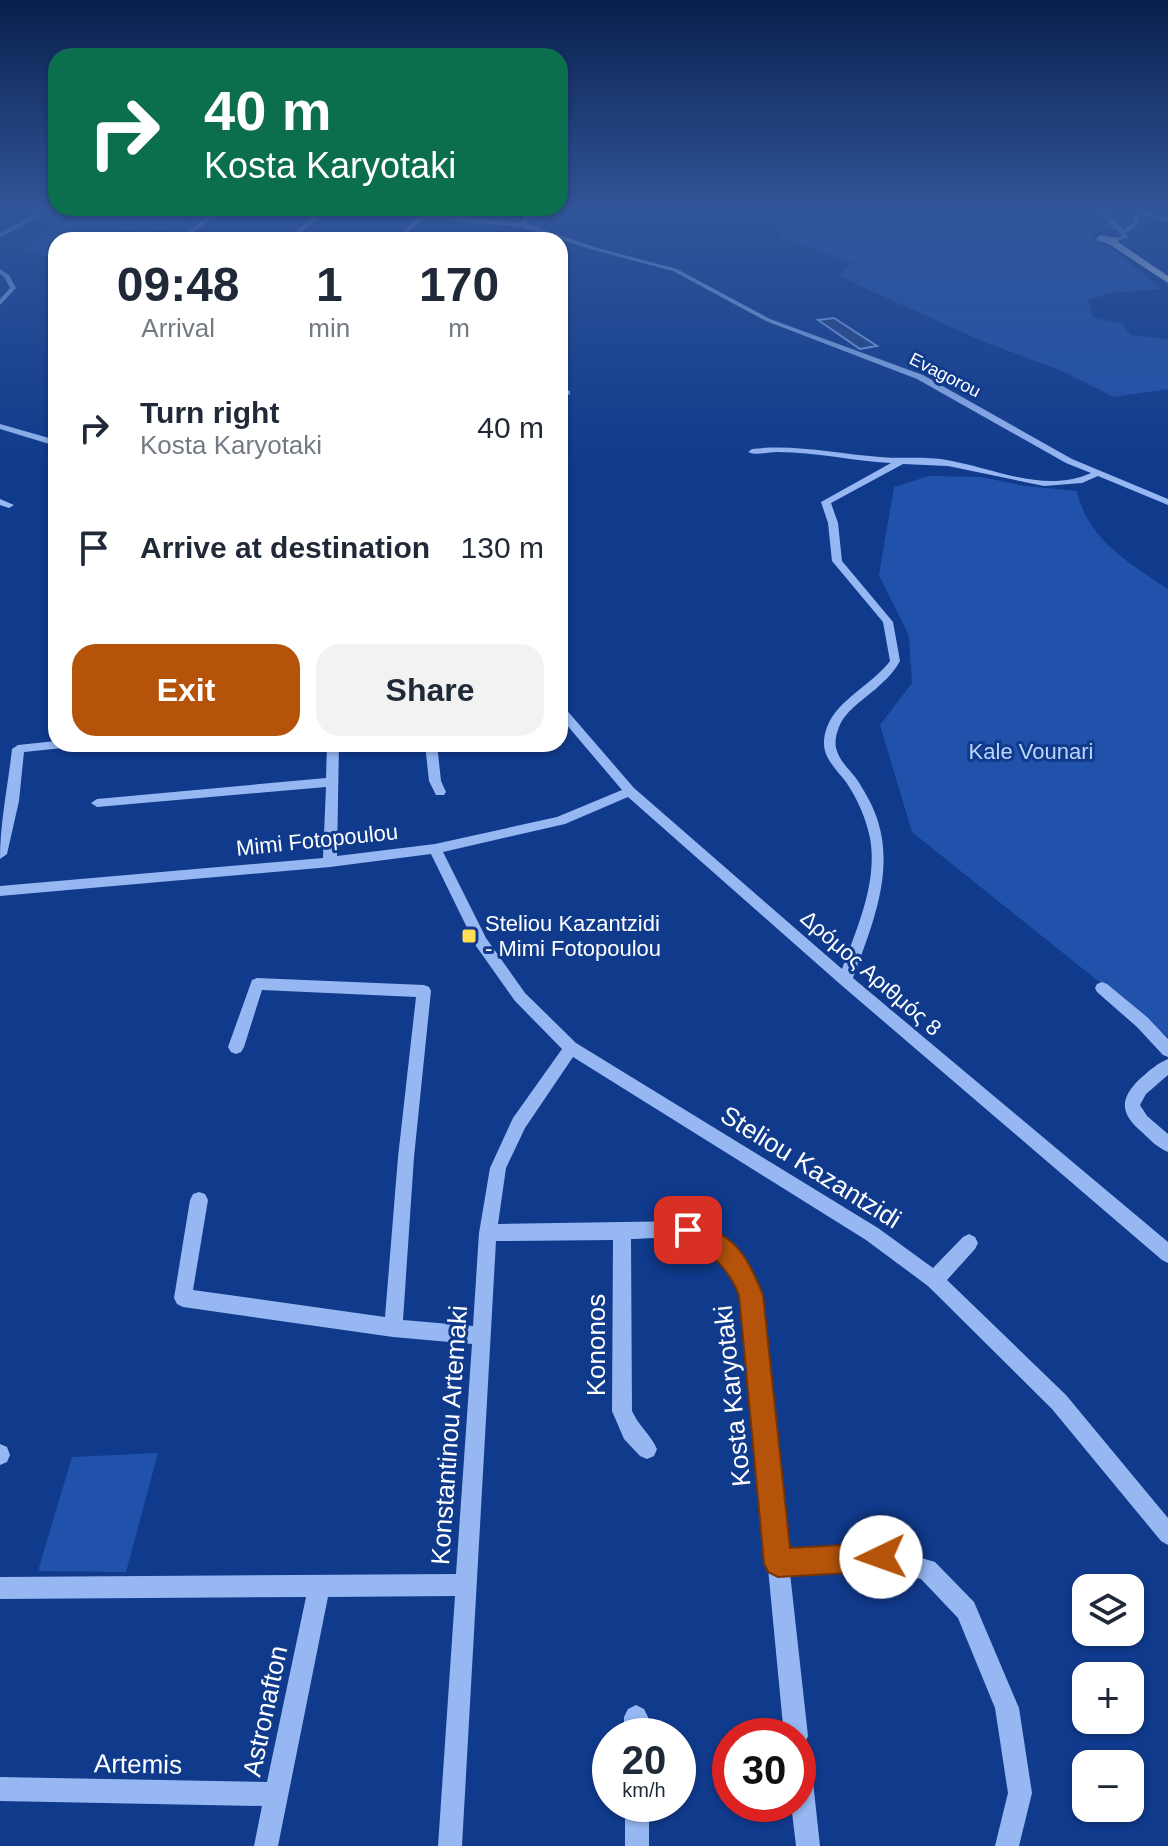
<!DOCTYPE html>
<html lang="en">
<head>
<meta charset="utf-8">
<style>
	body { margin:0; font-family:Arial,sans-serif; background:#f2f2f3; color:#1f2937; height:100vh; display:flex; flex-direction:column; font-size:30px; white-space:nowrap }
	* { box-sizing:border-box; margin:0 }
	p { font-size:26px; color:#747a83 }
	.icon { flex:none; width:44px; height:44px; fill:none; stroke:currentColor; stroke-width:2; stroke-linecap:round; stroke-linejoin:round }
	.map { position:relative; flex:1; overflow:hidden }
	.sheet { position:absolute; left:48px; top:232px; width:520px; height:520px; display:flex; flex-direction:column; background:#fff; border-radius:24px; box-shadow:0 2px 6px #0004 }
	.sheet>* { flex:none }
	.banner { position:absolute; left:48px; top:48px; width:520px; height:168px; border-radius:24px; box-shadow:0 2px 6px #0004; background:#0b6e4f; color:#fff; overflow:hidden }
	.fabs { position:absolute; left:1072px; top:1574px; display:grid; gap:16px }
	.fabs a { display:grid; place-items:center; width:72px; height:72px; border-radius:16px; background:#fff; box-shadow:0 2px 6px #0004; font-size:40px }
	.speed { position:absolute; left:592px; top:1718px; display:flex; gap:16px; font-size:40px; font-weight:700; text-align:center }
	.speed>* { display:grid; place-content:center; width:104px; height:104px; border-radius:50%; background:#fff; box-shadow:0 2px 6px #0004; line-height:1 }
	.speed small { font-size:20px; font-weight:400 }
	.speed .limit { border:12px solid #d22; background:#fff; color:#111 }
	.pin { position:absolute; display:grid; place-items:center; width:68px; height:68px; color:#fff; margin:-34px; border-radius:16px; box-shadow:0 4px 12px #0006 }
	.me { position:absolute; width:88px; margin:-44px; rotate:267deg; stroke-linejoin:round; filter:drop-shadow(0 0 6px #0008) }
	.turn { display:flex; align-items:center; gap:28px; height:168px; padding:0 24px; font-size:36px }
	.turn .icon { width:104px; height:104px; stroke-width:2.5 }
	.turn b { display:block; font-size:56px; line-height:68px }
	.eta { display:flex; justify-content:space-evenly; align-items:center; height:136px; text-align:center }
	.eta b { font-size:48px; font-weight:700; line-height:56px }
	.button { display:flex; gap:16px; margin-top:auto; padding:16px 24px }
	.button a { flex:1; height:92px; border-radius:24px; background:#b45309; color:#fff; font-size:32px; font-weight:700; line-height:92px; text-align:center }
	.button a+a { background:#f2f2f3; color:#1f2937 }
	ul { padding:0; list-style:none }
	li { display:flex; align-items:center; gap:24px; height:120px; padding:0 24px }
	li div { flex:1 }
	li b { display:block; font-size:30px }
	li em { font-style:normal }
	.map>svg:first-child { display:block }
</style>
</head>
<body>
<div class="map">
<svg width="1168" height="1846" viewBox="0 0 1168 1846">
	<rect width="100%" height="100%" fill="#103a8c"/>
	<g fill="#2152ab">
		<path d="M776,207H1128L1132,210V221L1126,227L1097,230L1090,240L1113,249L1161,289L1111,293L1088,300L1093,318L1121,323L1131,335L1168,339V389L1114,397L1062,371L982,341L838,276L853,263L782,238L769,213Z"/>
		<path d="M86,208H151L186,215C167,236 146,231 119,231L108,240H56V261L24,249Z"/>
		<path d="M929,476L981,477L1025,486L1077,491C1087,539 1130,564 1168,589V1037L912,832L880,725L912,683L909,636L879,575L894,487Z"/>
		<path d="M158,1453L126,1572L38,1571L72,1457Z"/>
	</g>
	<path fill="#254481" stroke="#87b0f6" stroke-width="2" d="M834,318L877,346L860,349L818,320Z"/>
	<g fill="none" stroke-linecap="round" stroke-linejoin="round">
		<g fill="#96b7f2" fill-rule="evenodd">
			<path d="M38,207H44L41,216L0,237V233L36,214Z"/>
			<path d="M1094,207H1100L1123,230L1134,222L1133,217L1137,213L1129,207L1168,218V222L1142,215L1139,217V224L1126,233L1128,238L1115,241L1113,238L1122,236Z"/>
			<path d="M221,208H228L181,240H174Z"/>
			<path d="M324,208H331L292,240H285Z"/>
			<path d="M339,208L422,214L428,209L431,211L428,214L520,223L532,208H538L526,224L601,249L677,269L770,319L923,375L1072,459L1168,499V505L1098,476L1082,483L1044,486L948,466L903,464L831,503L838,523L842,561L893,622L900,661C895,670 889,677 881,684C867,698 846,709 839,727C836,734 834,744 837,751C840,762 852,772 858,781C864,791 871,802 875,813C897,869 872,925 853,978L1168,1242V1263L1162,1260L840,984L628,797L565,824L443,852L486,938L525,993L576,1043L878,1228L933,1268L963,1237L969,1234L975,1237L978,1243L975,1249L947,1280L1066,1395L1168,1518V1545L1161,1541L1052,1409L928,1286L866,1240L573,1057L525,1128L506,1168L498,1224L688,1221L717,1236L734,1248L746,1265L760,1295L788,1552L881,1546L935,1562L974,1602L1019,1708L1032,1793L1019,1846H995L1008,1793L995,1708L958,1618L921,1579L881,1568L790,1573L808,1736L804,1745L810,1754L820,1846H796L791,1804H798V1736H784L742,1295C732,1272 715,1248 690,1240C675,1235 647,1239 631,1239L632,1411C638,1425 651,1435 657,1449L654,1456L647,1459L640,1456L624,1439L612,1411L613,1240L496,1241L462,1846H438L455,1596L328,1597L278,1846H254L262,1806L0,1801V1777L267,1782L306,1597L0,1599V1577L456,1574L472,1344L393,1337L183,1307L177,1304L174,1298L190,1200L193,1194L199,1192L205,1194L208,1200L193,1290L385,1317L398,1157L416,997L262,990L244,1047L241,1052L236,1054L231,1052L228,1047L252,980L257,978L424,985L429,987L431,991L414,1157L403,1320L473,1326L479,1233L490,1168L513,1118L562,1049L515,1001L476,946L431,854L330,867L0,896V886L323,858L326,787L97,807L91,803L97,799L326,778L327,744H339L337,856L435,844L557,817L622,790L560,717V706L564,707L634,788L842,969C857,928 878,882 870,838C866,818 857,798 846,782C839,773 828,762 825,751C823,744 824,735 827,727C838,699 872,685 890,661L883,622L832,561L828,523L821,502L891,463C853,461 816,452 778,452C768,452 756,456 748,452L752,449C796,444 836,454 880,457C902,459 925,456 947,460C993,468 1045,494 1091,473L1066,463L917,379L766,321L673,271L597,251L521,227L424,218L401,240H394L418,217Z"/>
			<path d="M0,269L9,275L16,288L0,305V299L10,288L4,277L0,274Z"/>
			<path d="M560,387L570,391V395L560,392Z"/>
			<path d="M0,424L56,440V446L0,429Z"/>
			<path d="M0,499L14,505L9,508L0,505Z"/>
			<path d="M56,741V744H69L63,748L24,752L19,801L7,854L0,859C0,822 8,786 12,749L18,745Z"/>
			<path d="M425,744H437L441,781L446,792L444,795H436L429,781Z"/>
			<path d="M1102,982L1107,984L1147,1017L1168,1039V1057L1163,1055L1137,1027L1097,992L1095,988L1097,984Z"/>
			<path d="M1168,1059V1075L1146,1094L1140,1105L1147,1116L1168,1134V1152C1158,1148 1150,1140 1143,1133C1119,1113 1119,1098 1142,1077C1150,1070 1158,1063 1168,1059Z"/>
			<path d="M0,1444L7,1447L10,1455L7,1462L0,1465Z"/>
			<path d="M636,1705L644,1709L648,1717V1736H624V1717L628,1709Z"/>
			<rect x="625" y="1804" width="24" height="42"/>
		</g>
		<path fill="#e1eaff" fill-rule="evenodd" d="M1099,235L1119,238L1118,242L1168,276V283L1109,244L1096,240Z"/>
	</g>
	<linearGradient id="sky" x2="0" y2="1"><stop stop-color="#09204d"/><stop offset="0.45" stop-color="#315599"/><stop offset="1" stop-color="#315599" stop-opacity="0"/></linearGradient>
	<rect width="1168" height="465" fill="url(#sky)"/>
	<path fill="#b45309" stroke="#753606" stroke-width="2" d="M688,1218C735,1237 744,1249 763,1295L790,1548L881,1543L891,1547L895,1557L891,1567L881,1571L778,1577L768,1572L764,1563L739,1295C727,1265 709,1251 680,1237L677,1230L680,1222Z"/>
	<rect fill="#ffdf57" stroke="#103a8c" stroke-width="3" x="461" y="928" width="16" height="16" rx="4"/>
	<g text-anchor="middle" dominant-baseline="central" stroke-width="6" stroke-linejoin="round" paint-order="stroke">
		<g font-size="18" fill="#fff" stroke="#103a8c">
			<text transform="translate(945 375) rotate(27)">Evagorou</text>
		</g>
		<g font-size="22" fill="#bdd4fd" stroke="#103a8c">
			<text x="1031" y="751">Kale Vounari</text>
		</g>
		<g font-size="22" fill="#fff" stroke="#103a8c">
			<text transform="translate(317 840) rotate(-6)">Mimi Fotopoulou</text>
			<text transform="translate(871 973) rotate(41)">Δρόμος Αριθμός 8</text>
		</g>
		<g font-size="22" fill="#fff" stroke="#103a8c" text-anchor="start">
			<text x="485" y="923">Steliou Kazantzidi<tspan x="485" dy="25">- Mimi Fotopoulou</tspan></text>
		</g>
		<g font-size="26" fill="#fff" stroke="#103a8c">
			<text transform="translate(811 1167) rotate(32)">Steliou Kazantzidi</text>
			<text transform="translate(596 1345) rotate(-90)">Kononos</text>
			<text transform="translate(732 1396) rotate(-96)">Kosta Karyotaki</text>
			<text transform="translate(449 1435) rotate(-86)">Konstantinou Artemaki</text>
			<text transform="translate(265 1711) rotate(-78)">Astronafton</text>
			<text transform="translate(138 1764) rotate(1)">Artemis</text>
		</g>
	</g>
</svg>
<div class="fabs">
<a><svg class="icon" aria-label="layers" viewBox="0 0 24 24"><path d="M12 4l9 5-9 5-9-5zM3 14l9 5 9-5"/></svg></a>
<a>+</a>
<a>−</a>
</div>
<div class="speed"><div>20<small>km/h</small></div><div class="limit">30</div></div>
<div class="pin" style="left:688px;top:1230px;background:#d93025"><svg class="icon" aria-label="arrive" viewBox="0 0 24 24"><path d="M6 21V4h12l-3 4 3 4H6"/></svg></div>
<svg class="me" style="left:881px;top:1557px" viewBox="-20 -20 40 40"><circle r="19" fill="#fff"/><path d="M0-13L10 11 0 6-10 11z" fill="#b45309"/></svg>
<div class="banner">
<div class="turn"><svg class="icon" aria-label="right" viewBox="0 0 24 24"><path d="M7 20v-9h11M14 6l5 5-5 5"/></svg><div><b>40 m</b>Kosta Karyotaki</div></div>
</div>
<section class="sheet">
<div class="eta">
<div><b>09:48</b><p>Arrival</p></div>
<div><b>1</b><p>min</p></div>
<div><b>170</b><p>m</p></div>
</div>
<ul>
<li><svg class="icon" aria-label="right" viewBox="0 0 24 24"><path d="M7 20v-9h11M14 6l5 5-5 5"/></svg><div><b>Turn right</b><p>Kosta Karyotaki</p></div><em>40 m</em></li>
<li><svg class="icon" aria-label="arrive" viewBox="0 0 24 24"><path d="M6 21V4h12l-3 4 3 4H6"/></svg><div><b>Arrive at destination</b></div><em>130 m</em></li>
</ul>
<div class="button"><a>Exit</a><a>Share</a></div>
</section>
</div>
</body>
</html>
